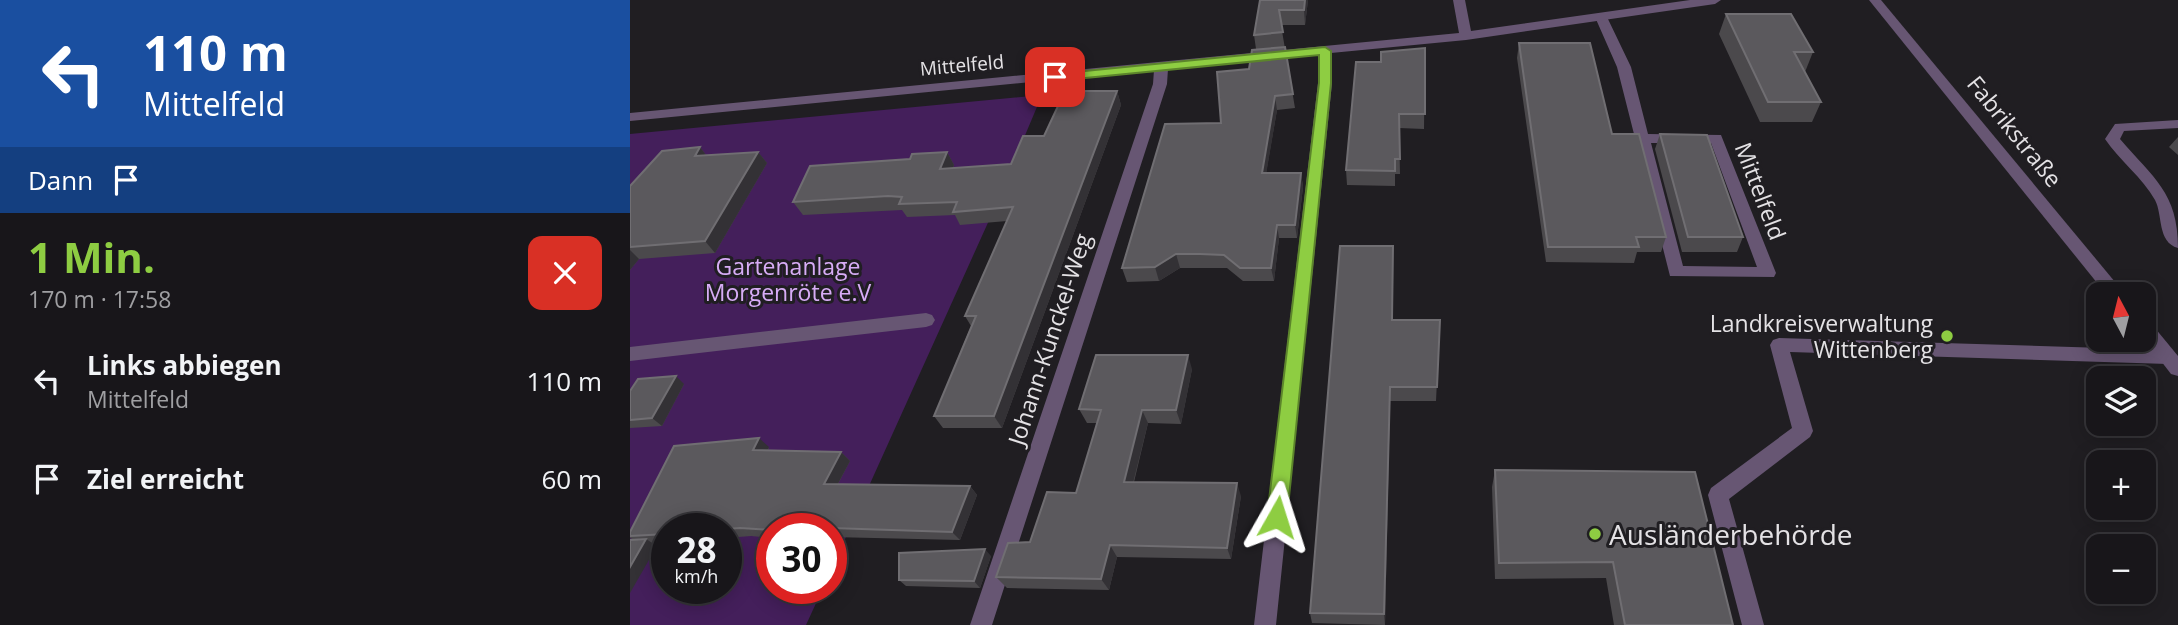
<!DOCTYPE html>
<html lang="de">
<head>
<meta charset="utf-8">
<style>
	body { margin:0; font-family:"Open Sans",sans-serif; background:#211f23; color:#f1f3f6; height:100vh; display:flex; flex-direction:column; font-size:26px; white-space:nowrap }
	* { box-sizing:border-box; margin:0 }
	p { font-size:23px; color:#9f9fa2 }
	.icon { flex:none; width:38px; height:38px; fill:none; stroke:currentColor; stroke-width:2; stroke-linecap:round; stroke-linejoin:round }
	.map { position:relative; flex:1; overflow:hidden }
	.side { display:flex; flex-direction:column; background:#18161a; width:630px }
	.side>* { flex:none }
	.hud { background:#1a4fa0; color:#fff; overflow:hidden }
	.needle { width:46px; rotate:353deg }
	.fabs { position:absolute; left:1456px; top:282px; display:grid; gap:14px }
	.fabs a { display:grid; place-items:center; width:70px; height:70px; border-radius:14px; background:#18161a; box-shadow:0 4px 18px #0003,0 0 0 2px #363539; font-size:35px }
	.speed { position:absolute; left:21px; top:513px; display:flex; gap:14px; font-size:35px; font-weight:700; text-align:center }
	.speed>* { display:grid; place-content:center; width:91px; height:91px; border-radius:50%; background:#18161a; box-shadow:0 4px 18px #0003,0 0 0 2px #363539; line-height:1 }
	.speed small { font-size:18px; font-weight:400 }
	.speed .limit { border:10px solid #d22; background:#fff; color:#111 }
	.pin { position:absolute; display:grid; place-items:center; width:60px; height:60px; color:#fff; margin:-30px; border-radius:14px; box-shadow:0 4px 10px #0006 }
	.me { position:absolute; width:77px; margin:-38px; rotate:6deg; stroke-linejoin:round; filter:drop-shadow(0 0 5px #0008) }
	.turn { display:flex; align-items:center; gap:24px; height:147px; padding:0 28px; font-size:32px }
	.turn .icon { width:91px; height:91px; stroke-width:2.5 }
	.turn b { display:block; font-size:49px; line-height:60px }
	.then { display:flex; align-items:center; height:66px; padding:0 28px; background:#0003; gap:14px; font-size:26px }
	.round { display:grid; place-items:center; flex:none; width:74px; height:74px; border-radius:14px; background:#211f23 }
	.headline { display:flex; align-items:center; justify-content:space-between; height:119px; padding:0 28px }
	h1 { font-size:42px; font-weight:700; line-height:52px; color:#8ecd42 }
	ul { padding:0; list-style:none }
	li { display:flex; align-items:center; gap:21px; height:98px; padding:0 28px }
	li div { flex:1 }
	li b { display:block; font-size:26px }
	li em { font-style:normal }
	main { display:flex; flex:1; min-height:0 }
	.map>svg:first-child { display:block }
</style>
</head>
<body>
<main>
<section class="side">
<div class="hud">
<div class="turn"><svg class="icon" aria-label="left" viewBox="0 0 24 24"><path d="M17 20v-9H6M10 6l-5 5 5 5"/></svg><div><b>110 m</b>Mittelfeld</div></div>
<div class="then">Dann<svg class="icon" aria-label="arrive" viewBox="0 0 24 24"><path d="M6 21V4h12l-3 4 3 4H6"/></svg></div>
</div>
<div class="headline"><div><h1>1 Min.</h1><p>170 m · 17:58</p></div><a class="round" style="background:#d93025;color:#fff"><svg class="icon" aria-label="close" viewBox="0 0 24 24"><path d="M6 6l12 12M18 6L6 18"/></svg></a></div>
<ul>
<li><svg class="icon" aria-label="left" viewBox="0 0 24 24"><path d="M17 20v-9H6M10 6l-5 5 5 5"/></svg><div><b>Links abbiegen</b><p>Mittelfeld</p></div><em>110 m</em></li>
<li><svg class="icon" aria-label="arrive" viewBox="0 0 24 24"><path d="M6 21V4h12l-3 4 3 4H6"/></svg><div><b>Ziel erreicht</b></div><em>60 m</em></li>
</ul>
</section>
<div class="map">
<svg width="1548" height="625" viewBox="0 0 1548 625">
	<rect width="100%" height="100%" fill="#201e22"/>
	<path fill="#441f5b" fill-rule="evenodd" d="M412,95L361,216L201,570V528H142V588H193L176,625H0V134ZM37,528H96V588H37Z"/>
	<g fill="none" stroke-linecap="round" stroke-linejoin="round">
		<g fill="#675673" fill-rule="evenodd">
			<path d="M971,13L977,17L1001,67L1018,134L1091,135L1146,273L1144,277L1040,276L987,67L965,17ZM1021,143H1081L1127,267L1053,266Z"/>
			<path d="M1548,120V128L1494,131L1490,139C1523,178 1548,192 1548,248C1527,242 1533,215 1525,200C1513,178 1489,160 1475,139L1485,124Z"/>
			<path d="M296,313L302,315L305,320L302,325L296,327L0,361V347Z"/>
			<path d="M1149,338L1538,350L1544,352L1547,357L1544,362L1538,364L1160,352L1183,431L1180,437L1099,499L1134,625H1112L1078,495L1081,488L1162,428L1140,345L1143,340Z"/>
		</g>
		<g fill="#675673" fill-rule="evenodd">
			<path d="M823,0H835L841,31L1060,0H1091L1085,4L836,40L701,53L702,83L646,625H624L688,83L689,54L538,69L537,84L362,625H340L523,84L524,70L0,121V113L829,33Z"/>
			<path d="M1239,0H1251L1495,294H1476Z"/>
			<path d="M1514,320L1520,322L1548,356V376L1541,374L1514,339Z"/>
		</g>
	</g>
	<g fill="#4b494c">
		<path d="M630,0H678L675,25H651L665,108L647,110L636,173H671L673,187L667,238H649L644,281H613L597,268H550L529,281L497,282L492,268L591,123L619,69L626,49L624,35Z"/>
		<path d="M1096,14L1183,52L1175,72L1191,102L1182,122H1130L1089,34Z"/>
		<path d="M889,43L982,134L1036,237L1031,252H1007L1004,263L916,262L887,58Z"/>
		<path d="M795,48L794,129L769,128L770,174H765V186L717,185L716,170L751,62Z"/>
		<path d="M487,91L491,105L372,428H313L304,416L341,326L335,316L377,221L330,225L325,215L277,217L272,210L173,215L163,202L280,159L317,152L324,165L323,168L381,164L414,136Z"/>
		<path d="M1030,134L1113,237L1107,252H1052L1025,149Z"/>
		<path d="M1548,137V155L1539,147Z"/>
		<path d="M70,147L76,155L128,152L137,163L85,253L9,259L0,270V186Z"/>
		<path d="M762,320H810L806,401H760L755,625L682,623L680,613Z"/>
		<path d="M562,369L551,424L518,423L504,482L611,496L601,559L487,557L479,590L377,588L366,577L446,493L467,423H457L449,409Z"/>
		<path d="M54,384L32,426L0,428V391Z"/>
		<path d="M139,447L138,450L211,452L220,461L208,484L340,486L347,495L330,540L201,537V528H142V538L121,536L96,538V528H37V543L23,544L27,546L4,540L0,538V532Z"/>
		<path d="M865,470L1103,625H984L976,578L865,579L862,487Z"/>
		<path d="M361,556L350,588L276,586L269,580Z"/>
	</g>
	<g fill="#333135">
		<path d="M675,0H678L675,25L674,10Z"/>
		<path d="M487,91L491,105L372,428L364,416Z"/>
		<path d="M645,96L647,110L634,187L632,173Z"/>
		<path d="M70,147L79,159L65,156Z"/>
		<path d="M128,152L137,163L85,253L75,241Z"/>
		<path d="M317,152L324,165L317,182L310,169Z"/>
		<path d="M671,173L673,187L667,238L665,225Z"/>
		<path d="M647,225L649,238L644,281L641,268Z"/>
		<path d="M0,250L9,259L0,270Z"/>
		<path d="M546,254L550,268L529,281L525,267Z"/>
		<path d="M558,355L562,369L551,424L546,410Z"/>
		<path d="M46,376L54,384L32,426L22,418Z"/>
		<path d="M760,387V401L755,625L754,614Z"/>
		<path d="M512,410L518,423L500,495L494,482Z"/>
		<path d="M129,438L139,447L133,459L123,450Z"/>
		<path d="M211,452L220,461L203,493L194,484Z"/>
		<path d="M607,483L611,496L601,559L597,548Z"/>
		<path d="M340,486L347,495L330,540L322,532Z"/>
		<path d="M16,539L27,546L0,593V567Z"/>
		<path d="M480,545L487,557L479,590L471,579Z"/>
		<path d="M355,549L361,556L350,588L344,581Z"/>
	</g>
	<g fill="#5b595d" stroke="#706e72" stroke-width="2">
		<path d="M630,0H675L674,10H649L653,32L624,35Z"/>
		<path d="M1096,14H1161L1183,52H1164L1191,102H1138Z"/>
		<path d="M889,43H960L982,134H1009L1036,237H1006L1009,247H918Z"/>
		<path d="M655,47L663,94L645,96L632,173H671L665,225H647L641,268H610L594,255L570,254H546L525,267L492,268L535,124L591,123L587,72L619,69L622,50Z"/>
		<path d="M795,48V114H769L770,159H765V171L716,170L726,62H751V52Z"/>
		<path d="M435,91H487L364,416H304L346,316H335L383,207L323,212L327,202L269,204L272,197L258,196L163,202L180,166L280,159L282,154L317,152L310,169L381,164L393,136H414Z"/>
		<path d="M1030,134L1077,135L1113,237H1058Z"/>
		<path d="M70,147L65,156L128,152L75,241L0,247V186L32,151Z"/>
		<path d="M710,246H763L762,320H810L807,387H760L754,614L680,613Z"/>
		<path d="M466,355H558L546,410H512L494,482L607,483L597,548L480,545L471,579L366,577L378,543L400,542L417,492L446,493L471,410L449,409Z"/>
		<path d="M46,376L22,418L0,420V391L8,379Z"/>
		<path d="M129,438L123,450L211,452L194,484L340,486L322,532L201,528H142V530L110,528L96,529L37,528V534L0,536V532L44,446Z"/>
		<path d="M865,470L1065,472L1103,625H995L983,562L869,563Z"/>
		<path d="M16,539L0,567V540Z"/>
		<path d="M355,549L344,581L269,580V553Z"/>
	</g>
	<path fill="#8ecd42" stroke="#5c852b" stroke-width="2" d="M695,47L701,51V83L657,517L654,523L647,525L640,523L637,517L689,83V55L425,81L419,77L425,74Z"/>
	<g fill="#8ecd42" stroke="#201e22" stroke-width="2.5">
		<circle cx="1317" cy="336" r="7"/>
		<circle cx="965" cy="534" r="7"/>
	</g>
	<g text-anchor="middle" dominant-baseline="central" stroke-width="6" stroke-linejoin="round" paint-order="stroke">
		<g font-size="19" fill="#e4e2e5" stroke="#201e22">
			<text transform="translate(332 65) rotate(-5)">Mittelfeld</text>
		</g>
		<g font-size="23" fill="#e4e2e5" stroke="#201e22">
			<text transform="translate(1385 131) rotate(51)">Fabrikstraße</text>
			<text transform="translate(1131 191) rotate(69)">Mittelfeld</text>
			<text transform="translate(419 339) rotate(-72)">Johann-Kunckel-Weg</text>
		</g>
		<g font-size="23" fill="#d7acf6" stroke="#201e22">
			<text x="158" y="266">Gartenanlage<tspan x="158" dy="26">Morgenröte e.V</tspan></text>
		</g>
		<g font-size="23" fill="#e4e2e5" stroke="#201e22" text-anchor="end">
			<text x="1303" y="323">Landkreisverwaltung<tspan x="1303" dy="26">Wittenberg</tspan></text>
		</g>
		<g font-size="28" fill="#e4e2e5" stroke="#201e22" text-anchor="start">
			<text x="979" y="534">Ausländerbehörde</text>
		</g>
	</g>
</svg>
<div class="fabs">
<a><svg class="needle" viewBox="-14 -14 28 28"><path d="M0-13l5 13h-10z" fill="#e53935"/><path d="M0 13l5-13h-10z" fill="#9f9fa2"/></svg></a>
<a><svg class="icon" aria-label="layers" viewBox="0 0 24 24"><path d="M12 4l9 5-9 5-9-5zM3 14l9 5 9-5"/></svg></a>
<a>+</a>
<a>−</a>
</div>
<div class="speed"><div>28<small>km/h</small></div><div class="limit">30</div></div>
<div class="pin" style="left:425px;top:77px;background:#d93025"><svg class="icon" aria-label="arrive" viewBox="0 0 24 24"><path d="M6 21V4h12l-3 4 3 4H6"/></svg></div>
<svg class="me" style="left:647px;top:517px" viewBox="-20 -20 40 40"><path d="M0-17L14 15 0 8-14 15z" fill="#8ecd42" stroke="#fff" stroke-width="4"/></svg>
</div>
</main>
</body>
</html>
